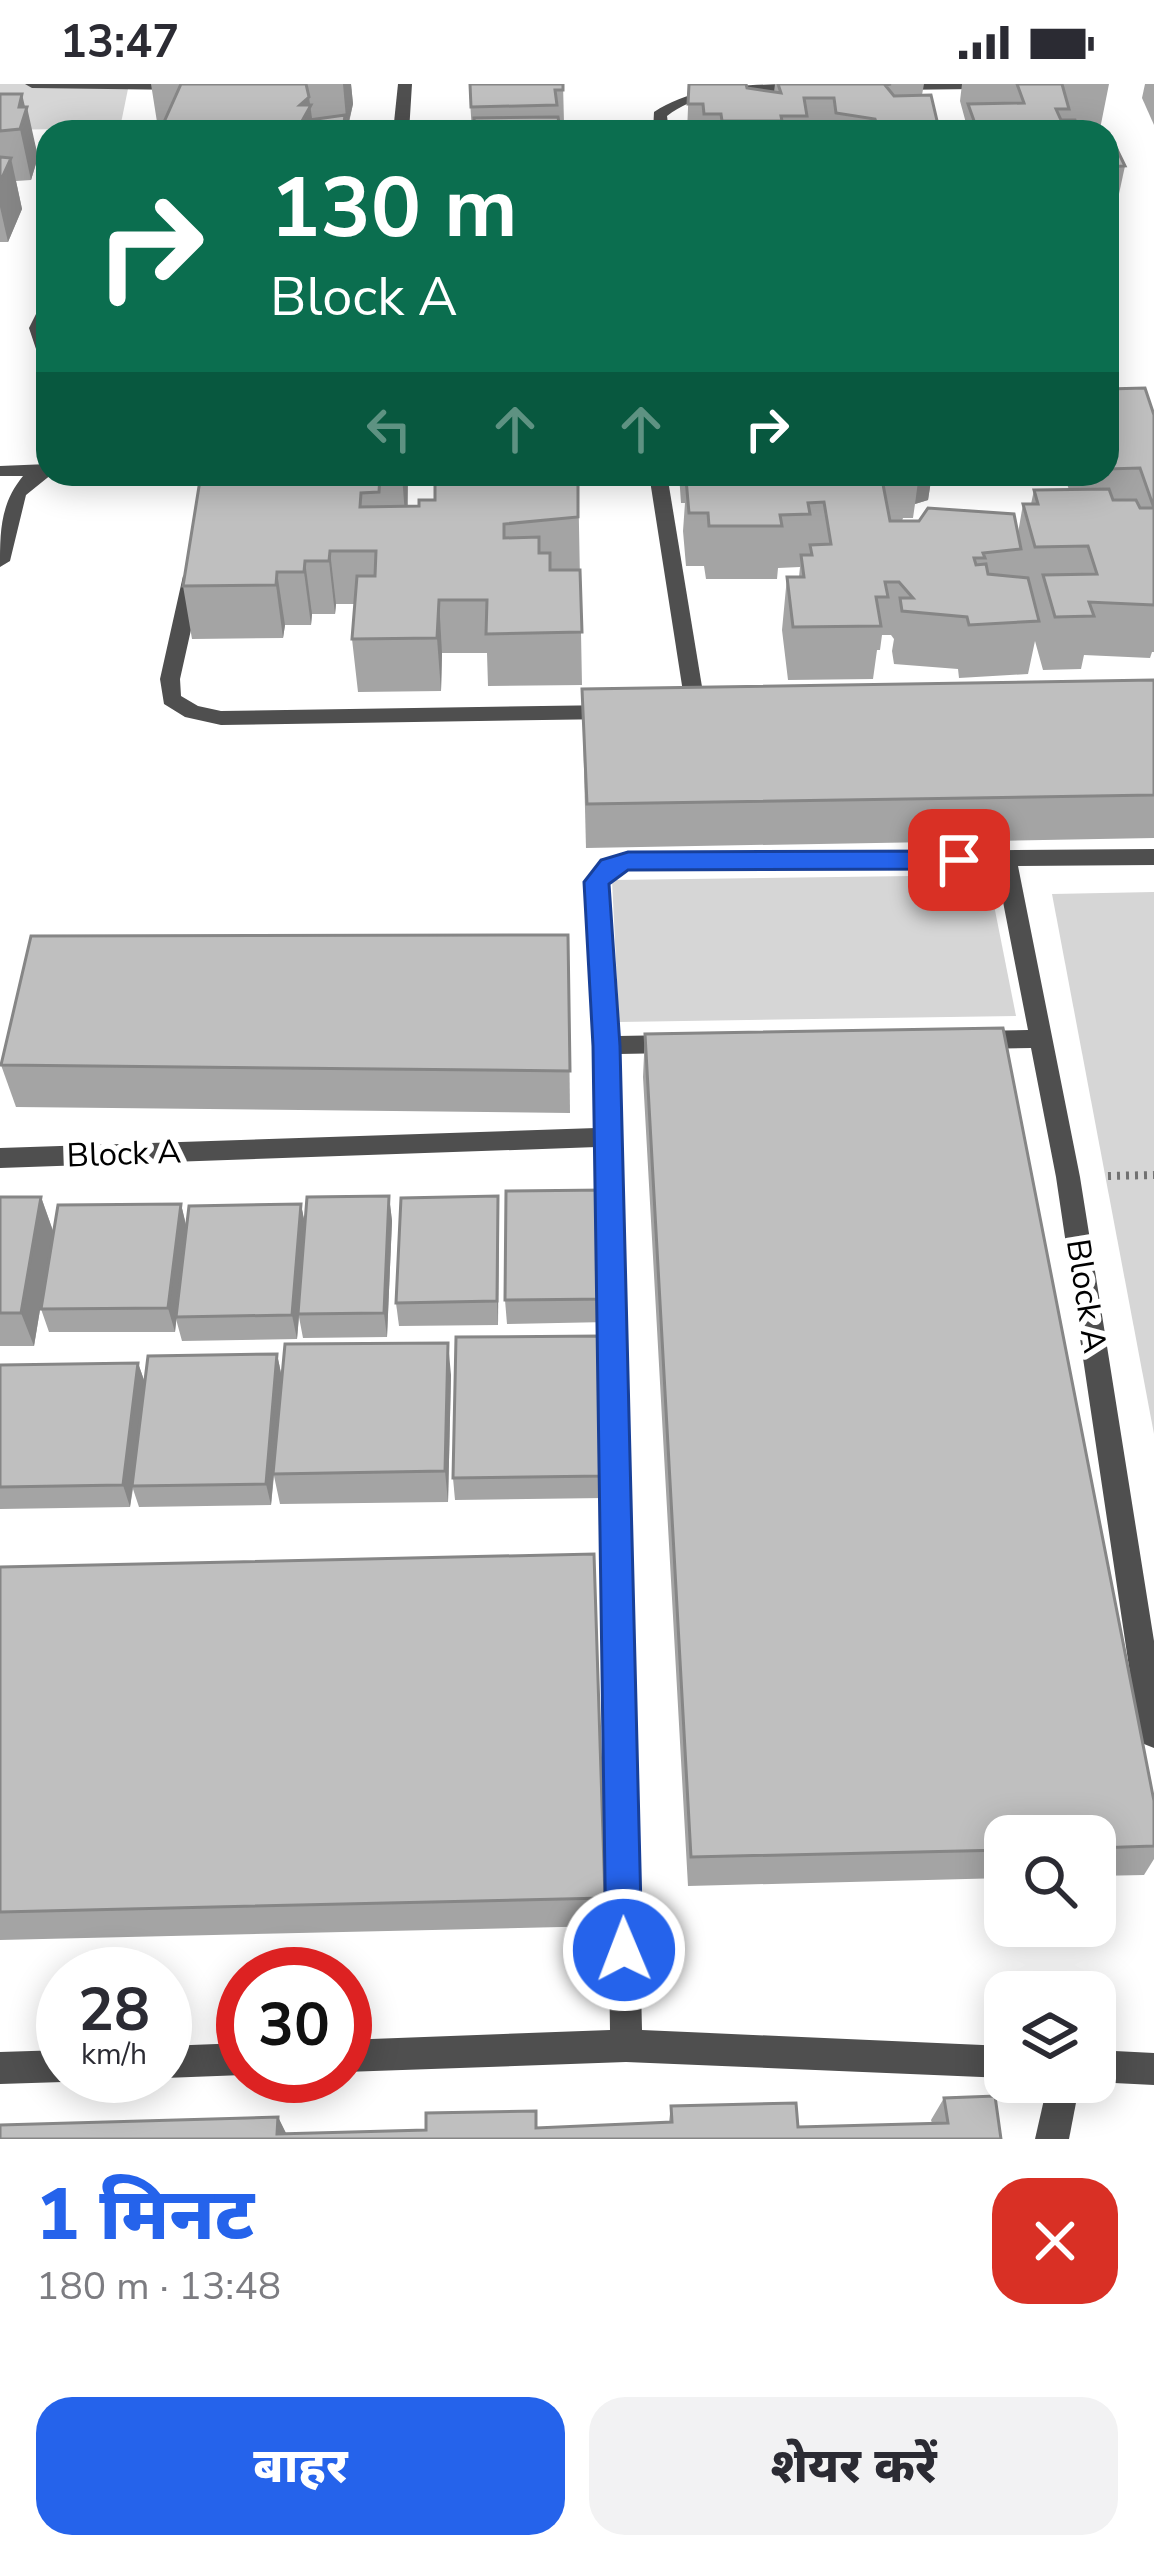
<!DOCTYPE html>
<html lang="hi">
<head>
<meta charset="utf-8">
<style>
	body { margin:0; font-family:"Nunito Sans","Noto Sans Devanagari",sans-serif; background:#f2f2f3; color:#2b2b33; height:100vh; display:flex; flex-direction:column; font-size:45px; white-space:nowrap }
	* { box-sizing:border-box; margin:0 }
	p { font-size:39px; color:#7c7c81 }
	.icon { flex:none; width:66px; height:66px; fill:none; stroke:currentColor; stroke-width:2; stroke-linecap:round; stroke-linejoin:round }
	.map { position:relative; height:2055px; overflow:hidden }
	.side { display:flex; flex-direction:column; background:#fff; flex:1 }
	.side>* { flex:none }
	.banner { position:absolute; left:36px; top:36px; width:1083px; height:366px; border-radius:36px; box-shadow:0 6px 30px #0003; background:#0b6e4f; color:#fff; overflow:hidden }
	.tools { position:absolute; left:984px; top:1731px; display:grid; gap:24px }
	.tools a { display:grid; place-items:center; width:132px; height:132px; border-radius:24px; background:#fff; box-shadow:0 6px 30px #0003; font-size:60px }
	.speed { position:absolute; left:36px; top:1863px; display:flex; gap:24px; font-size:60px; font-weight:700; text-align:center }
	.speed>* { display:grid; place-content:center; width:156px; height:156px; border-radius:50%; background:#fff; box-shadow:0 6px 30px #0003; line-height:1 }
	.speed small { font-size:30px; font-weight:400 }
	.speed .limit { border:18px solid #d22; background:#fff; color:#111 }
	.pin { position:absolute; display:grid; place-items:center; width:102px; height:102px; color:#fff; margin:-51px; border-radius:24px; box-shadow:0 6px 18px #0006 }
	.me { position:absolute; width:132px; margin:-66px; rotate:359deg; stroke-linejoin:round; filter:drop-shadow(0 0 9px #0008) }
	.turn { display:flex; align-items:center; gap:42px; height:252px; padding:0 36px; font-size:54px }
	.turn .icon { width:156px; height:156px; stroke-width:2.5 }
	.turn b { display:block; font-size:84px; line-height:102px }
	.lanes { display:flex; align-items:center; height:114px; padding:0 36px; background:#0003; justify-content:center; gap:60px; direction:ltr }
	.lanes .off { opacity:.35 }
	.round { display:grid; place-items:center; flex:none; width:126px; height:126px; border-radius:36px; background:#f2f2f3 }
	.summary { display:flex; align-items:center; justify-content:space-between; height:204px; padding:0 36px }
	h1 { font-size:72px; font-weight:800; line-height:90px; color:#2563eb }
	.cta { display:flex; gap:24px; margin-top:auto; padding:24px 36px }
	.cta a { flex:1; height:138px; border-radius:36px; background:#2563eb; color:#fff; font-size:48px; font-weight:800; line-height:138px; text-align:center }
	.cta a+a { background:#f2f2f3; color:#2b2b33 }
	.status { display:flex; justify-content:space-between; align-items:center; height:84px; padding:0 60px; background:#fff; direction:ltr }
	.status svg { height:33px; fill:currentColor }
	.map>svg:first-child { display:block }
</style>
</head>
<body>
<div class="status"><b>13:47</b><svg viewBox="0 0 49 12"><path d="M0 12V9h3v3zM5 12V6h3v6zM10 12V3h3v9zM15 12V0h3v12zM26 1h20v11H26zM47 4h2v5h-2z"/></svg></div>
<div class="map">
<svg width="1154" height="2055" viewBox="0 0 1154 2055">
	<rect width="100%" height="100%" fill="#fff"/>
	<g fill="#d6d6d6">
		<path d="M0,0H129L120,44L0,46Z"/>
		<path d="M988,791L1016,932L619,938L612,796Z"/>
		<path d="M1154,808V1350L1052,810Z"/>
	</g>
	<g fill="none" stroke-linecap="round" stroke-linejoin="round">
		<path stroke="#717171" stroke-width="8" stroke-dasharray="3 6" stroke-linecap="butt" d="M1108,1092L1154,1091"/>
		<g fill="#4f4f4f" fill-rule="evenodd">
			<path d="M25,0H190L191,2L184,6L32,4Z"/>
			<path d="M398,0H412L409,48H393Z"/>
			<path d="M808,0V6L803,7C758,8 704,3 667,32L669,48H653L654,28C697,0 756,0 808,0Z"/>
			<path d="M886,0H1061L1054,4L892,6Z"/>
			<path d="M48,217V279L39,274L29,244L42,218Z"/>
			<path d="M48,380V390H52L26,411L10,477L0,483C0,448 0,420 23,392H0V382Z"/>
			<path d="M649,390H667L706,627L696,634L686,627Z"/>
			<path d="M193,486L203,492L180,595L181,612L198,622L221,627L612,621L622,628L612,635L221,641L185,633L164,620L160,595L183,492Z"/>
			<path d="M1154,765V781L1018,782L1080,1093L1154,1557V1664L1144,1660L1139,1650L1056,1093L1031,964L972,965L960,956L972,947L1028,946L996,782L629,785L618,789L607,800L618,952L673,951L685,960L673,969L619,970L642,1946L1005,1962V1994L626,1978L345,1988V1956L610,1946L597,1063L0,1084V1064L596,1044L585,798L602,777L628,769Z"/>
			<path d="M243,1959V1991L165,1994L159,1992H165V1962Z"/>
			<path d="M63,1966V1992L75,1994L63,1998L0,2000V1968Z"/>
			<path d="M1095,1966L1154,1969V2001L1094,1998Z"/>
			<path d="M1048,1998H1080L1069,2055H1035Z"/>
		</g>
	</g>
	<g fill="#a4a4a4">
		<path d="M151,0H351L353,20L347,48H143L157,38Z"/>
		<path d="M469,0H563L564,39L568,48H472Z"/>
		<path d="M689,0L774,8L775,0H924L922,11L938,41L937,48H687Z"/>
		<path d="M962,0H1109L1100,45L1079,46L1080,48H964L966,39L960,17Z"/>
		<path d="M1145,0H1154V41L1142,14Z"/>
		<path d="M0,10L25,23L38,73L31,96L16,97L22,125L8,158H0Z"/>
		<path d="M1107,49L1125,82L1114,133L1107,134Z"/>
		<path d="M1107,305L1154,331V568H1152L1150,574L1084,571L1081,585L1043,586L1035,557L1028,590L959,594L958,585L894,580L892,567L894,555L891,551H882L880,566H877L873,595L788,596L782,546L787,493H799L800,483L778,484L777,495H706L704,482H686L683,447L685,419H681L679,390H932L928,416L915,420L913,434H903L902,437L1018,449L1023,420H1031L1034,406H1069L1064,390H1107Z"/>
		<path d="M201,390H408V422H419L500,395L578,390L582,601L488,602L487,569H442L441,607L358,608L352,555L355,520H336L335,530H312L311,541H285L283,554L192,555L183,502Z"/>
		<path d="M1154,596V754L586,764L582,605Z"/>
		<path d="M568,851L570,1029L16,1023L1,981Z"/>
		<path d="M645,950L1154,1717V1775L1144,1791L1095,1792V1752H1005V1794L688,1802L643,993Z"/>
		<path d="M389,1112L392,1137L387,1253L303,1254L299,1233L297,1255L182,1257L176,1235L175,1248H49L41,1225L181,1120L186,1142L301,1120L305,1142Z"/>
		<path d="M498,1112V1241L399,1242L396,1219Z"/>
		<path d="M0,1113H41L53,1147L34,1262H0Z"/>
		<path d="M609,1215L608,1238L507,1240L505,1216Z"/>
		<path d="M277,1270L282,1294L451,1291L448,1418L280,1420L274,1392L271,1421L139,1423L133,1405L130,1423L0,1425V1281L138,1279L145,1299Z"/>
		<path d="M604,1392V1414L455,1416L453,1394Z"/>
		<path d="M0,1483L605,1814L604,1842L0,1856Z"/>
		<path d="M944,2014L1001,2055H0L278,2033L286,2050L426,2046L536,2027L537,2044L669,2038L671,2022L798,2043L932,2039L931,2036Z"/>
	</g>
	<g fill="#868686">
		<path d="M343,0H351L353,20L347,45Z"/>
		<path d="M22,10L26,27L27,23L38,73L31,96L20,45L19,23Z"/>
		<path d="M309,13L314,48H302L300,21Z"/>
		<path d="M11,74L22,125L8,158L0,123V98Z"/>
		<path d="M402,390H408L406,444L402,391Z"/>
		<path d="M919,390H932L928,416L915,420Z"/>
		<path d="M330,467L336,520L335,530L329,477Z"/>
		<path d="M305,477L312,530L311,541L304,488Z"/>
		<path d="M277,488L285,541L283,554L276,501Z"/>
		<path d="M439,516L442,569L441,607L437,554Z"/>
		<path d="M389,1112L392,1137L387,1253L384,1229Z"/>
		<path d="M498,1112L499,1137L498,1241L497,1217Z"/>
		<path d="M41,1113L53,1147L34,1262L21,1229Z"/>
		<path d="M181,1120L187,1145L175,1248L168,1224Z"/>
		<path d="M301,1120L306,1145L297,1255L292,1231Z"/>
		<path d="M448,1259L451,1291L448,1418L445,1387Z"/>
		<path d="M277,1270L282,1294L271,1421L266,1400Z"/>
		<path d="M138,1279L146,1302L130,1423L123,1401Z"/>
		<path d="M278,2033L289,2055L277,2050Z"/>
	</g>
	<g fill="#bfbfbf" stroke="#868686" stroke-width="3">
		<path d="M181,0H306L309,13L300,21H311L302,37L345,31L343,48H143L144,38H164Z"/>
		<path d="M470,0H563V6H555L557,21L471,23Z"/>
		<path d="M689,0H746L747,4L781,9L778,0H891L885,1L894,12L931,11L938,41H877L875,35L836,29L834,14H804L807,32H781L782,37H722L721,30H704L703,20H688Z"/>
		<path d="M1017,0H1062L1069,25H1056L1061,36H1075L1080,48H978L968,20L1024,19Z"/>
		<path d="M0,10H22L19,23H27L20,45L0,47Z"/>
		<path d="M558,33L559,39H567L568,48H475L474,34Z"/>
		<path d="M1107,49H1109L1125,82L1107,83Z"/>
		<path d="M0,73L11,74L0,98Z"/>
		<path d="M1145,304L1154,331V521L1089,518L1094,532L1055,533L1043,491L1097,490L1088,462L1035,463L1023,420H1038L1034,406L1109,405L1113,416H1136L1140,424H1154L1140,384L1107,385V305Z"/>
		<path d="M201,390H402L380,392L379,408L361,409L360,423L419,422V416H435V395H500V390H578V433L504,440V454L539,453V469H550V486H580L582,548L486,550L487,516H439L437,554L352,555L357,492H375L376,467H330L329,477H305L304,488H277L276,501L183,502Z"/>
		<path d="M757,390H908L909,396L882,395L890,437H919L928,424L1014,430L1021,465L983,469L985,474H974L976,481L986,480L988,490L1028,494L1039,537L969,541L967,533L902,527L900,514H913L899,498H885L888,513H876L881,542L793,543L787,493H804L801,471H812L810,461L831,460L824,418L808,419L810,430L780,431L782,442H709L708,429H689L686,395L757,394Z"/>
		<path d="M1154,596V711L587,720L582,605Z"/>
		<path d="M568,851L570,987L1,981L31,852Z"/>
		<path d="M1003,944L1154,1717V1762L1095,1764V1752H1005V1766L691,1773L645,950Z"/>
		<path d="M606,1106L609,1215L505,1216L506,1107Z"/>
		<path d="M389,1112L384,1229L298,1230L307,1113Z"/>
		<path d="M498,1112L497,1217L396,1219L401,1114Z"/>
		<path d="M0,1113H41L21,1229H0Z"/>
		<path d="M181,1120L168,1224L41,1225L58,1121Z"/>
		<path d="M301,1120L292,1231L176,1233L189,1122Z"/>
		<path d="M601,1252L604,1392L453,1394L456,1253Z"/>
		<path d="M448,1259L445,1387L273,1390L285,1260Z"/>
		<path d="M277,1270L266,1400L132,1402L148,1272Z"/>
		<path d="M138,1279L123,1401L0,1403V1281Z"/>
		<path d="M594,1470L605,1814L0,1828V1483Z"/>
		<path d="M995,2012L1001,2055H0V2041L278,2033L277,2050L426,2046V2029L536,2027V2044L672,2038L671,2022L796,2019L798,2043L948,2039L944,2014Z"/>
	</g>
	<path fill="#2563eb" stroke="#184099" stroke-width="3" d="M959,767L971,776L959,785L628,786L609,800L620,962L642,1866L637,1879L624,1884L612,1879L606,1866L593,962L584,798L601,776L628,768Z"/>
	<g text-anchor="middle" dominant-baseline="central" stroke-width="12" stroke-linejoin="round" paint-order="stroke">
		<g font-size="33" fill="#000" stroke="#fff">
			<text transform="translate(124 1070) rotate(-2)">Block A</text>
			<text transform="translate(1086 1212) rotate(81)">Block A</text>
		</g>
	</g>
</svg>
<div class="tools">
<a><svg class="icon" aria-label="search" viewBox="0 0 24 24"><circle cx="10" cy="10" r="6"/><path d="M15 15l6 6"/></svg></a>
<a><svg class="icon" aria-label="layers" viewBox="0 0 24 24"><path d="M12 4l9 5-9 5-9-5zM3 14l9 5 9-5"/></svg></a>
</div>
<div class="speed"><div>28<small>km/h</small></div><div class="limit">30</div></div>
<div class="pin" style="left:959px;top:776px;background:#d93025"><svg class="icon" aria-label="arrive" viewBox="0 0 24 24"><path d="M6 21V4h12l-3 4 3 4H6"/></svg></div>
<svg class="me" style="left:624px;top:1866px" viewBox="-20 -20 40 40"><circle r="17" fill="#2563eb" stroke="#fff" stroke-width="3"/><path d="M0-11L8 9 0 5-8 9z" fill="#fff"/></svg>
<div class="banner">
<div class="turn"><svg class="icon" aria-label="right" viewBox="0 0 24 24"><path d="M7 20v-9h11M14 6l5 5-5 5"/></svg><div><b>130 m</b>Block A</div></div>
<div class="lanes"><svg class="icon off" aria-label="left" viewBox="0 0 24 24"><path d="M17 20v-9H6M10 6l-5 5 5 5"/></svg><svg class="icon off" aria-label="ahead" viewBox="0 0 24 24"><path d="M12 20V5M6 11l6-6 6 6"/></svg><svg class="icon off" aria-label="ahead" viewBox="0 0 24 24"><path d="M12 20V5M6 11l6-6 6 6"/></svg><svg class="icon" aria-label="right" viewBox="0 0 24 24"><path d="M7 20v-9h11M14 6l5 5-5 5"/></svg></div>
</div>
</div>
<section class="side">
<div class="summary"><div><h1>1 मिनट</h1><p>180 m · 13:48</p></div><a class="round" style="background:#d93025;color:#fff"><svg class="icon" aria-label="close" viewBox="0 0 24 24"><path d="M6 6l12 12M18 6L6 18"/></svg></a></div>
<div class="cta"><a>बाहर</a><a>शेयर करें</a></div>
</section>
</body>
</html>
